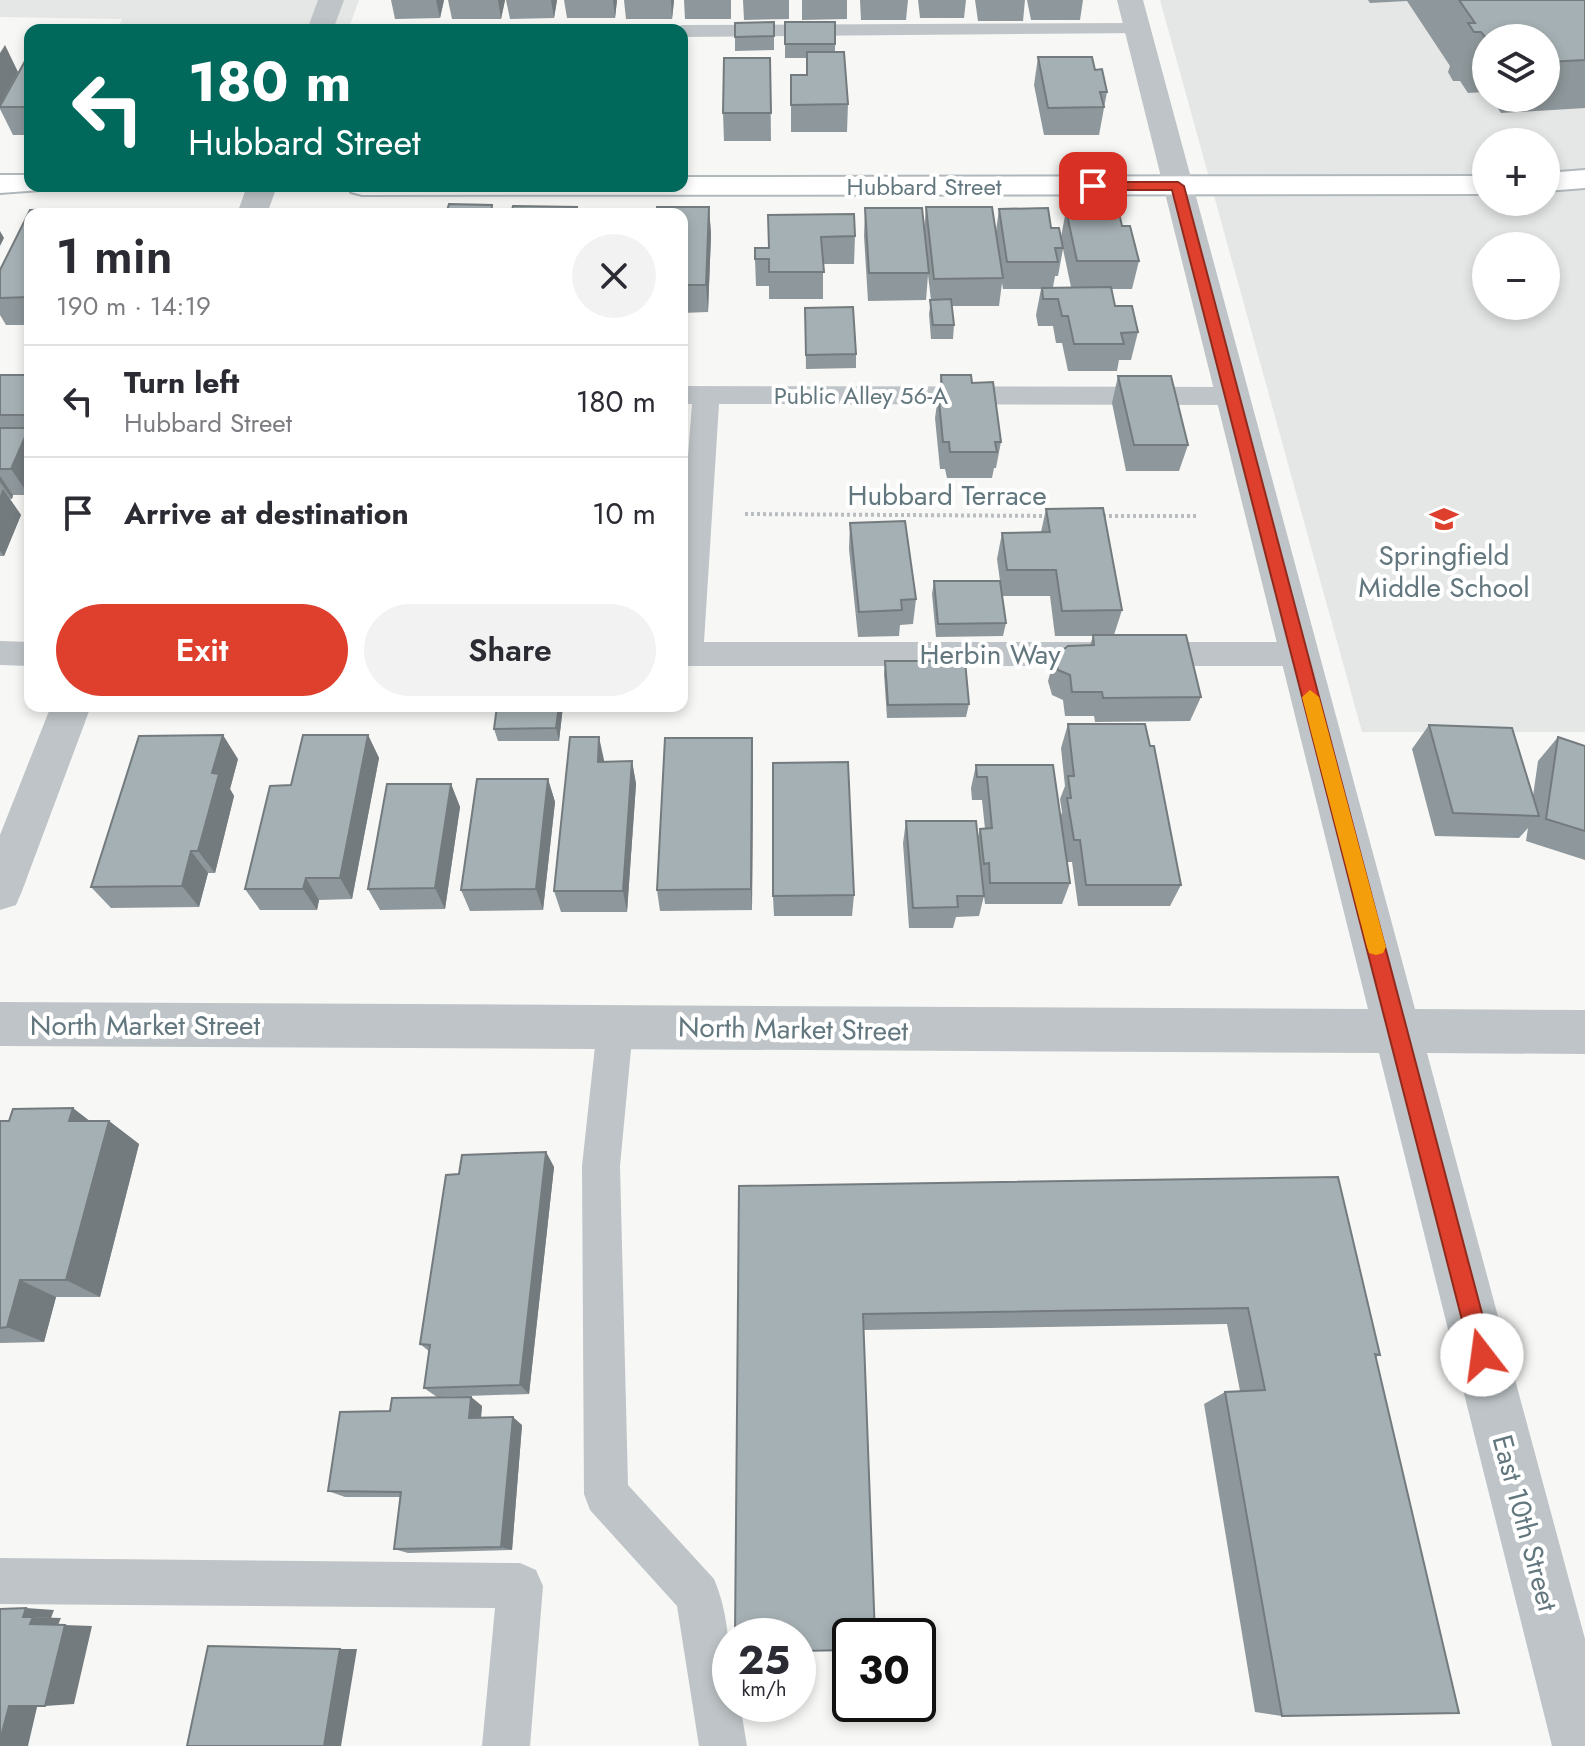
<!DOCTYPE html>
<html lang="en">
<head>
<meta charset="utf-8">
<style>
	body { margin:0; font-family:Jost,sans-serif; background:#f2f2f3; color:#2b2b33; height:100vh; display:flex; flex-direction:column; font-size:30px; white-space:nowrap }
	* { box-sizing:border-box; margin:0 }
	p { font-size:26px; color:#7c7c81 }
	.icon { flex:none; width:44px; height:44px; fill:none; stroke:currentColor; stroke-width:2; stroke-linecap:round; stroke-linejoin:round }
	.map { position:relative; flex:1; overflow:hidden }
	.panel { position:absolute; left:24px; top:208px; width:664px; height:504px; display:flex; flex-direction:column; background:#fff; border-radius:16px; box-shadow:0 4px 12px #0003 }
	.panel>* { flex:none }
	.top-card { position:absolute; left:24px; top:24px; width:664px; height:168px; border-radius:16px; box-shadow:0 4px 12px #0003; background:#00695c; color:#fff; overflow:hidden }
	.controls { position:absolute; left:1472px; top:24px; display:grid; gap:16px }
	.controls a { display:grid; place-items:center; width:88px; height:88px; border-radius:50%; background:#fff; box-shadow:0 4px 12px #0003; font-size:40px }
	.speed { position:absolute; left:712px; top:1618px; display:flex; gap:16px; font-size:40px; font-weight:700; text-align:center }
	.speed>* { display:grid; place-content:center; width:104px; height:104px; border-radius:50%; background:#fff; box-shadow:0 4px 12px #0003; line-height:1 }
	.speed small { font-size:20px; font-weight:400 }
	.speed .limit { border:4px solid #111; border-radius:12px; background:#fff; color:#111 }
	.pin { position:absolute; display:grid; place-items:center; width:68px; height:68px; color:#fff; margin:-34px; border-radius:16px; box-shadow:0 4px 12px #0006 }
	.me { position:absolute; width:88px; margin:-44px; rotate:345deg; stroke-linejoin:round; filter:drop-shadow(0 0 6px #0008) }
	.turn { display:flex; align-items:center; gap:28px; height:168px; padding:0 32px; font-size:36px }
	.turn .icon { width:104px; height:104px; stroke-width:2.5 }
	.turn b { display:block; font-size:56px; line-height:68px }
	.round { display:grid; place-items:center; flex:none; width:84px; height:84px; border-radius:42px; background:#f2f2f3 }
	.head { display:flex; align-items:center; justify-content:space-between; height:136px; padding:0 32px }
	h1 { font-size:48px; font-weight:600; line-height:60px }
	.action { display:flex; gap:16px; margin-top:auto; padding:16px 32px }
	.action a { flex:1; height:92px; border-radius:48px; background:#df402d; color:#fff; font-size:32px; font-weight:600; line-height:92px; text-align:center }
	.action a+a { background:#f2f2f3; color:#2b2b33 }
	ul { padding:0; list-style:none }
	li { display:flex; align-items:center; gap:24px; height:112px; padding:0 32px; border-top:2px solid #e1e1e2 }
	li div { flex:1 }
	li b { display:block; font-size:30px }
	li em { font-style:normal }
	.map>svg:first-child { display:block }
</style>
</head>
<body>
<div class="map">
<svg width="1585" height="1746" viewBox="0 0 1585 1746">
	<rect width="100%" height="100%" fill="#f7f7f5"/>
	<g fill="#e5e7e6" fill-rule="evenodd">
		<path d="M0,0H359L348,30H117L122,19L0,17Z"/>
		<path d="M1160,0H1585V732H1362ZM1486,38H1546V98H1486ZM1486,142H1546V202H1486ZM1486,246H1546V306H1486Z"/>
	</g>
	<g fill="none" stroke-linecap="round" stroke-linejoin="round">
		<defs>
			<g id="secondary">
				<path d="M1585,170V188L1546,191V173Z"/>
				<path d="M0,175H30V186H44L41,190L0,193Z"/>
				<path d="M1486,176V194L362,195L351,192L347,186H682V177Z"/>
			</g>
		</defs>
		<use href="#secondary" stroke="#b1b8bb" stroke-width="4"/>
		<g stroke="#b9bdbf" stroke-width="4" stroke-dasharray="3 3" stroke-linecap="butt">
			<path d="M745,514L1051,516"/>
			<path d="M1097,516H1196"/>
		</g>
		<g fill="#bec4c7" fill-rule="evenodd">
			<path d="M1137,23L1144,25L1147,29L1144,33L682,37V30H672L682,25Z"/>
			<path d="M682,386L1232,387L1241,390L1245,396L1241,402L1232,405L719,404L704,642H1299L1310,646L1314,654L1310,662L1299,666H682V534L692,404H682Z"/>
			<path d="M0,641L30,642V666L0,665Z"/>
			<path d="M615,1011L628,1016L633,1028L620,1166L628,1485L714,1579C731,1619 730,1662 730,1704H740L747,1746H699L677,1606L590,1510L584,1494L582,1166L597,1028L602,1016Z"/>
			<path d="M0,1558L520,1563L536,1570L543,1586L530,1746H482L495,1608L0,1604Z"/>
		</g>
		<g fill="#bec4c7" fill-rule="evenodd">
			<path d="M318,0H344L333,30H307Z"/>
			<path d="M1117,0H1143L1415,1009L1585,1010V1054L1427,1053L1585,1639V1746H1552L1379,1053L0,1046V1002L1368,1009Z"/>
			<path d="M247,186H277L267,214H237Z"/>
			<path d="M51,706H91L22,891L16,905L0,910V835Z"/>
		</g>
		<use href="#secondary" fill="#fff" fill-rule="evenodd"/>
	</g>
	<g fill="#8e979b" fill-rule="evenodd">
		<path d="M391,0H444L440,18L395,19Z"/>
		<path d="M448,0H505L501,19H452Z"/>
		<path d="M506,0H557L554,18L510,19Z"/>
		<path d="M564,0H617L615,18H567Z"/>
		<path d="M624,0H674L672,19H626Z"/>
		<path d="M684,0H731V19H685Z"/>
		<path d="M743,0H789V19L744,20Z"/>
		<path d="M802,0H847V19L802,20Z"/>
		<path d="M860,0H908L906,20H861Z"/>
		<path d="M918,0H966L964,18H920Z"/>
		<path d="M975,0H1025L1023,21H978Z"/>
		<path d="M1027,0H1083L1080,20H1031Z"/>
		<path d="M1368,0H1585V108L1501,113L1491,98H1546V38H1486V92L1468,93L1460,81H1453L1448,72L1450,66L1407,1L1370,3Z"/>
		<path d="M774,22V50L735,51V23Z"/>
		<path d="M785,22H835V52L848,104L847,132H791V75H807V58H785Z"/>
		<path d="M30,52V135H13L0,109V106Z"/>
		<path d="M1038,57L1095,70L1107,92L1099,135H1044L1034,85Z"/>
		<path d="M770,58L771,141H724L723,113Z"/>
		<path d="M709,207L711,235L708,312L682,313V214Z"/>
		<path d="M926,207L996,231L999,209L1051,228L1061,237L1066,210L1122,226L1139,261L1132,289H1112L1115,306L1138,332L1131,360H1119L1117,371H1068L1062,343H1056L1053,326H1038L1036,315L1041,289H1003L1002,283L999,306H952L954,325L953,339H931L929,314L931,300L928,275L926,300L868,301L864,236L865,208L924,232ZM1063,249L1071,287H1053L1055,276H1058Z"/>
		<path d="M87,209L89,214H30V325H6L0,315V270L30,210Z"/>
		<path d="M768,215L855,236L854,264H823V299H769V286H756L755,259L769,248Z"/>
		<path d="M805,308L856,354V368L806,369Z"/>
		<path d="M0,375H30V492L29,495H13L12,499H10L21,515L4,556H0Z"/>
		<path d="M941,375L972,383L1001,442L996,468H994L992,478H947L945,469H940L935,418Z"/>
		<path d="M1118,376L1188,445L1179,471H1126L1112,403Z"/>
		<path d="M1046,509L1122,610L1114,635L1201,697L1190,721L1095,722L1094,716H1065L1063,700L1052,695L1048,681L1055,656L1090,645L1093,636H1055L1050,596H1002L1006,623L1003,636L936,637L932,594L934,581H1000L997,559L1002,533L1041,532Z"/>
		<path d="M850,523L916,599L913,624L900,625L899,636L858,637L849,549Z"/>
		<path d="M885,661L969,704L966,717L887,718L884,674Z"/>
		<path d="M497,706H563L559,741H498L494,729Z"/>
		<path d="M1068,724L1181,885L1170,906H1078L1072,862H1067L1070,883L1062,904H985L984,896L979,916L956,917L953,928H909L903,843L906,821L978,837L980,829H985L982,800H972L971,788L976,765L1060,818L1062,812L1060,799L1065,786L1061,748Z"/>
		<path d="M1429,725L1533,796L1538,761L1558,737L1585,746V860L1526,841L1528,828L1519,838L1435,836L1412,749Z"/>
		<path d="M368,735L379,758L352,899L319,900L317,910H260L245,889L291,785Z"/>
		<path d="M238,759L230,789L234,796L215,873H208L199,907L111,908L91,887Z"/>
		<path d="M632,761L636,784L627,912H561L554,891L604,762Z"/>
		<path d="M753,761L752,910L660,911L657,890Z"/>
		<path d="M548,779L555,802L543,910L470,911L461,890Z"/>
		<path d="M451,784L460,807L445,909L380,910L368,889Z"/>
		<path d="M854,895L852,916H774L773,896Z"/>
		<path d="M0,1121H109L139,1144L100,1297H56L44,1342L0,1343Z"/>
		<path d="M546,1152L554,1167L529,1394L437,1397L424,1388L430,1352L420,1344L459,1174Z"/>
		<path d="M1338,1177L1380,1355L1376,1357L1282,1716L1255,1712L1204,1404L1225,1392L1240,1391L1227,1324L863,1330L739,1186Z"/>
		<path d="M471,1397L482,1406L481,1418L522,1425L512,1550L408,1553L394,1549L400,1497H345L328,1491L390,1411Z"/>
	</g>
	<g fill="#747b7e">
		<path d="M436,0H444L440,18Z"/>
		<path d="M498,0H505L501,19Z"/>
		<path d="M551,0H557L554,18Z"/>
		<path d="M613,0H617L615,18Z"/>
		<path d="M671,0H674L672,19Z"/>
		<path d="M5,45L18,72L0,105V53Z"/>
		<path d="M709,207L711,235L708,312L706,285Z"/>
		<path d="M0,231L4,238L0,246Z"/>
		<path d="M29,428L30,492L29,495L11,469Z"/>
		<path d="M0,476L13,495L12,499L0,482Z"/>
		<path d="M3,489L21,515L4,556L0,551V496Z"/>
		<path d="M559,706H563L559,741L556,728Z"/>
		<path d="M223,735L238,759L230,789L234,796L215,873L198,851L212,773Z"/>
		<path d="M368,735L379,758L352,899L340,878Z"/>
		<path d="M599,737L604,760L603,785L598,762Z"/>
		<path d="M752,738L753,761L752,910L751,889Z"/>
		<path d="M632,761L636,784L627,912L623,891Z"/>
		<path d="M548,779L555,802L543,910L536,889Z"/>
		<path d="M451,784L460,807L445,909L435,888Z"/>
		<path d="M191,851L208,873L199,907L182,886Z"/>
		<path d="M306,878L319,900L317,910L303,889Z"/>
		<path d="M73,1108L104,1132L69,1121Z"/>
		<path d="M109,1121L139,1144L100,1297L66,1280Z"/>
		<path d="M546,1152L554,1167L529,1394L520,1385Z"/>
		<path d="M20,1280L56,1297L44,1342L7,1327Z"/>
		<path d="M471,1397L482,1406L480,1426L469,1418Z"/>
		<path d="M513,1417L522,1425L512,1550L501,1547Z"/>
		<path d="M26,1608L54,1610L51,1618L23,1617Z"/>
		<path d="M33,1617L61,1618L58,1625L30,1624Z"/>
		<path d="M65,1625L92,1626L74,1704L45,1706Z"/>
		<path d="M340,1649H357L341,1746H324Z"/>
		<path d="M38,1703L28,1746H0V1740L9,1706Z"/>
	</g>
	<g fill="#a5b0b4" stroke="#747b7e" stroke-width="2">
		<path d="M1459,0H1585V60L1546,62V38H1486L1481,32H1474L1468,23H1475Z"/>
		<path d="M774,22V36L735,37V23Z"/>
		<rect x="785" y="22" width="50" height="22"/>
		<path d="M30,52V107H0V106Z"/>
		<path d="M807,52H844L848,104L791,105V75H807Z"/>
		<path d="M1038,57H1092L1095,70L1102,69L1107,92H1100L1104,107L1048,108Z"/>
		<path d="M724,58H770L771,113H723Z"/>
		<path d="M449,204L492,205L491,214H446Z"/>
		<path d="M513,206L577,207L576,214H511Z"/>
		<path d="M657,207H709L706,285H682V214H656Z"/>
		<path d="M926,207H992L1003,278L934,279Z"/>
		<path d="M865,208H922L929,273H869Z"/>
		<path d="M1048,208L1051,228H1059L1063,248H1055L1058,262H1007L999,209Z"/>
		<path d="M87,209L84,214H30V297L0,298V270L30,210Z"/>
		<path d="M1118,209L1122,226H1130L1139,261H1077L1066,210Z"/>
		<path d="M854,214L855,236L821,237L824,272H769V259H755V248H769L768,215Z"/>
		<path d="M1111,287L1115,306H1132L1138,332L1121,333L1124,344H1074L1068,316H1062L1058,299H1043L1042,288Z"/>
		<path d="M951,299L954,325H933L930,300Z"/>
		<path d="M853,307L856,354L806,355L805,308Z"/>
		<rect x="0" y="375" width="30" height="40"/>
		<path d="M941,375H971L972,383L993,382L1001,442H995L997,452H950L949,442H943L938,391L942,390Z"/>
		<path d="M1118,376H1171L1188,445H1134Z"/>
		<path d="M0,428H29L11,469H0Z"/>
		<path d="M1103,508L1122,610L1062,611L1056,570H1007L1002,533L1050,532L1046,509Z"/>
		<path d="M905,521L916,599L901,600L902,610L859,612L850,523Z"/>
		<path d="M934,581H1000L1006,623L938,624Z"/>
		<path d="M1093,635H1186L1201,697L1103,698L1102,692H1072L1070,675L1058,670L1055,656L1068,646L1094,645Z"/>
		<path d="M885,661H965L969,704L888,705Z"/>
		<path d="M497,706H559L556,728L494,729Z"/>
		<path d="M1068,724H1145L1150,746H1154L1181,885H1086L1080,840H1074L1067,798H1071L1068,776H1074Z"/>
		<path d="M1429,725L1512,728L1539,816L1453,813Z"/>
		<path d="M223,735L212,773L219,774L198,851H191L182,886L91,887L139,736Z"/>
		<path d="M303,735H368L340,878H306L303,889H245L270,786L291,785Z"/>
		<path d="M570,737H599L598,762L632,761L623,891H554Z"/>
		<path d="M1558,737L1585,746V831L1546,819Z"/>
		<path d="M665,738H752L751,889L657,890Z"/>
		<path d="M848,762L854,895L773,896V763Z"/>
		<path d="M976,765H1053L1070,883H990L989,863L984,864L980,829L992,828L987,777H977Z"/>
		<path d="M477,779H548L536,889L461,890Z"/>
		<path d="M387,784H451L435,888L368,889Z"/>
		<path d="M906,821H976L984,896H957L958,907L913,908Z"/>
		<path d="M73,1108L69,1121H109L66,1280H20L7,1327L0,1328V1121H9L13,1109Z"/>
		<path d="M546,1152L520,1385L424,1388L430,1345L420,1344L446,1175L459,1174L462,1155Z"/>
		<path d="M1338,1177L1380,1355L1375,1354L1459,1713L1282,1716L1225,1392L1265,1390L1248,1308L863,1314L875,1636H850V1650L798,1651V1636H735L739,1186Z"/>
		<path d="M471,1397L469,1418L513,1417L501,1547L394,1549L401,1492L328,1491L340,1412L390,1411L392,1398Z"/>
		<path d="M26,1608L23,1617H33L30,1624L65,1625L45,1706H9L0,1740V1609Z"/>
		<path d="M208,1646L340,1649L324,1746H187Z"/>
	</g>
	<path fill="#df402d" stroke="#912a1d" stroke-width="2" d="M1178,182L1184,186L1493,1355L1490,1363L1482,1366L1474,1363L1471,1355L1172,190H1093L1086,186L1093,182Z"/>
	<path fill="#f59e0b" d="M1310,690L1319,697L1386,947L1383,953L1376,955L1369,953L1367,947L1302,697Z"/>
	<defs>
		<symbol id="school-bare" viewBox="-9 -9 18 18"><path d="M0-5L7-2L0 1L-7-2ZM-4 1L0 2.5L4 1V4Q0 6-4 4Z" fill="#df402d" stroke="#fff" stroke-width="2.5" paint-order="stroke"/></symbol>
	</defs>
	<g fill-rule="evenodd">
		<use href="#school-bare" x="1424" y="499" width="40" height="40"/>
	</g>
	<g text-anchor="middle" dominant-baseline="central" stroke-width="8" stroke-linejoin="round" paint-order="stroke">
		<g font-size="24" fill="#63777f" stroke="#fff">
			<text x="924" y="186">Hubbard Street</text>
			<text x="861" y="395">Public Alley 56-A</text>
		</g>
		<g font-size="28" fill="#63777f" stroke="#fff">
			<text x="947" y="495">Hubbard Terrace</text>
			<text x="990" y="654">Herbin Way</text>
			<text x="145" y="1025">North Market Street</text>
			<text transform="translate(793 1029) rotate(1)">North Market Street</text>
			<text transform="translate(1525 1523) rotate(75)">East 10th Street</text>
		</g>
		<g font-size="28" fill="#63777f" stroke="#fff">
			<text x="1444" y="555">Springfield<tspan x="1444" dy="32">Middle School</tspan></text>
		</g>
	</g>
</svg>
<div class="controls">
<a><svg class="icon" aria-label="layers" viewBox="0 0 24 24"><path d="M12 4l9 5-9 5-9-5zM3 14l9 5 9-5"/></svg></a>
<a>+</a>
<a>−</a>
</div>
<div class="speed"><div>25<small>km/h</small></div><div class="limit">30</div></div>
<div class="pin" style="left:1093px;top:186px;background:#d93025"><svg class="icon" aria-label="arrive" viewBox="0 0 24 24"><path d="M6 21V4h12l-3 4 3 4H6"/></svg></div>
<svg class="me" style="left:1482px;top:1355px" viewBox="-20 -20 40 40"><circle r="19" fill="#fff"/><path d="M0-13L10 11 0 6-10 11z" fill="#df402d"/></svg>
<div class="top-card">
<div class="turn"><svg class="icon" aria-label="left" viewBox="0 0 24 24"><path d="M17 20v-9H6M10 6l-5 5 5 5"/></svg><div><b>180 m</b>Hubbard Street</div></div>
</div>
<section class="panel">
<div class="head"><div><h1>1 min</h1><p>190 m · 14:19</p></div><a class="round"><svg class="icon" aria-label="close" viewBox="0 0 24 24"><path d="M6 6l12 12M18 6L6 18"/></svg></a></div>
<ul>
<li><svg class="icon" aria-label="left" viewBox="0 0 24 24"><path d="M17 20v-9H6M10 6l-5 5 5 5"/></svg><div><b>Turn left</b><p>Hubbard Street</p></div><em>180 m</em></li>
<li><svg class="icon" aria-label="arrive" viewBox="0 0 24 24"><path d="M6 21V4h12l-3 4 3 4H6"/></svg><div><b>Arrive at destination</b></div><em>10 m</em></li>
</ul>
<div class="action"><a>Exit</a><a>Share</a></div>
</section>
</div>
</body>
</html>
